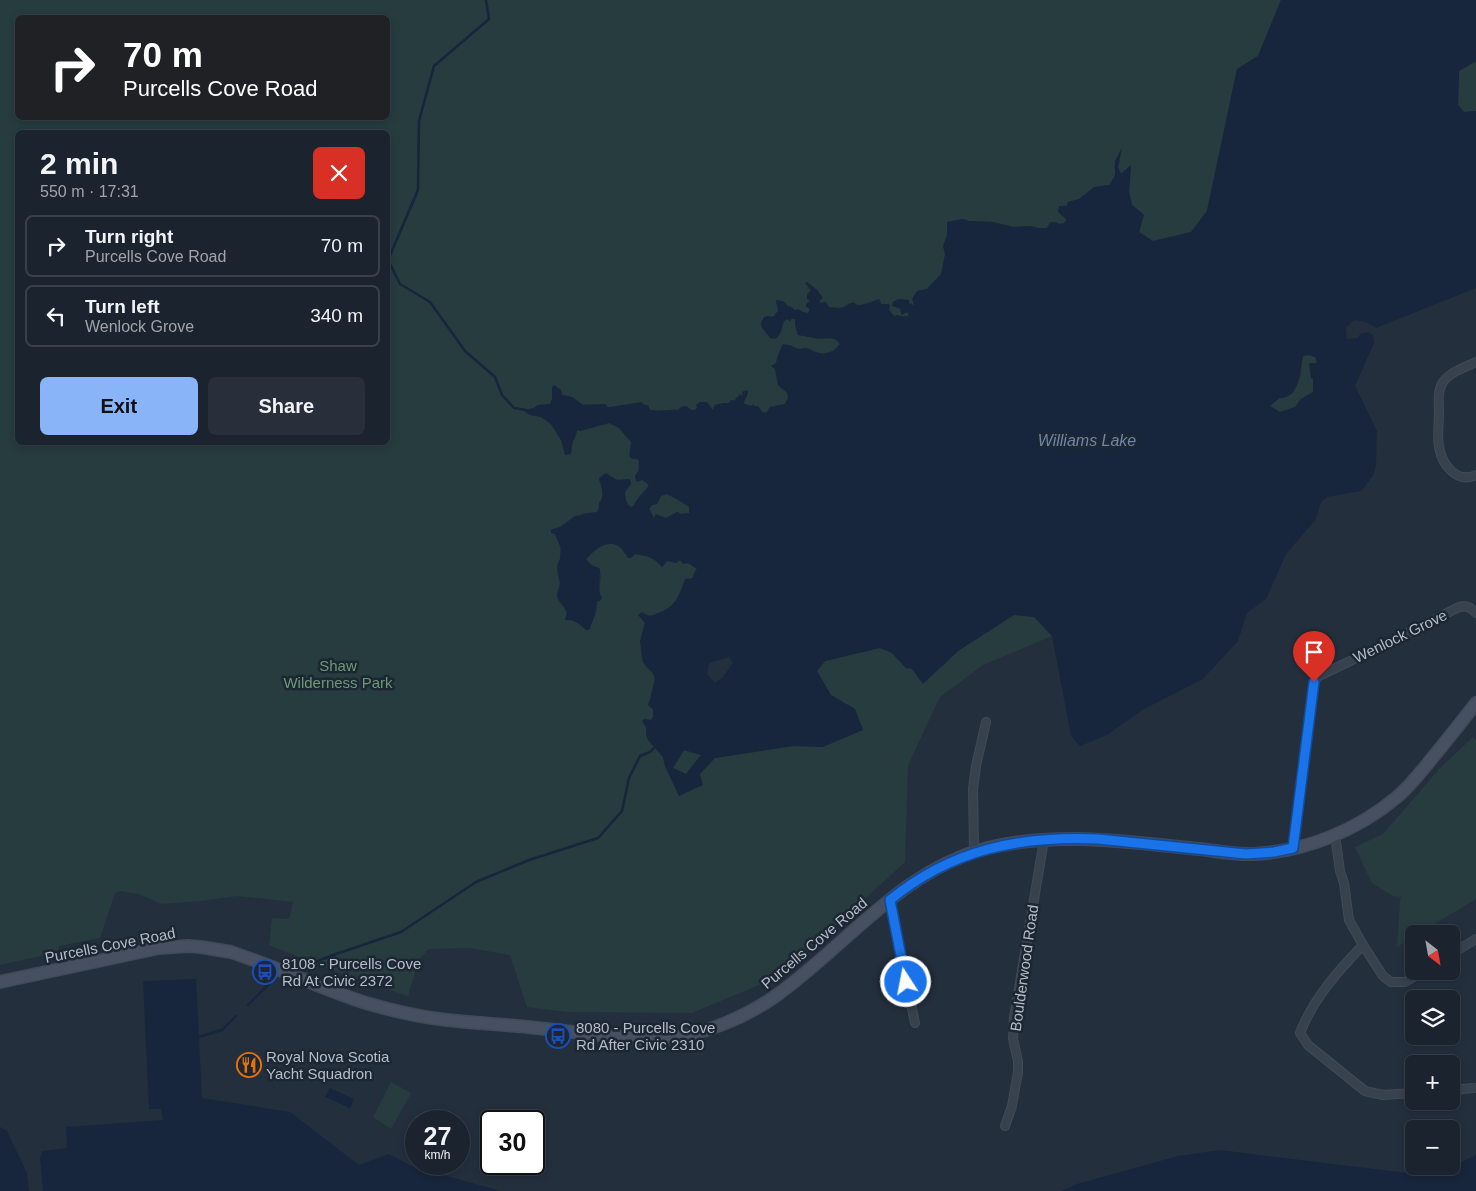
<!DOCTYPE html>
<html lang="en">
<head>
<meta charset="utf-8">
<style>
	body { margin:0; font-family:Helvetica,sans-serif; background:#282f3a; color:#f1f3f6; height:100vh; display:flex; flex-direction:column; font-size:19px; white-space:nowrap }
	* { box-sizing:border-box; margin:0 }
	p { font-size:16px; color:#a0a4aa }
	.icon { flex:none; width:28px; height:28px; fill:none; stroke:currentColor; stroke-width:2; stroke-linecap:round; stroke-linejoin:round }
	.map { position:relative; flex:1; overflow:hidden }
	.sheet { position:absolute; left:15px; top:130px; width:375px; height:315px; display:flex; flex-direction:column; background:#1b232e; border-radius:8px; box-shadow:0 2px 8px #0003,0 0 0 1px #39404a }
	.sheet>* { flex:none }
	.hud { position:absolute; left:15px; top:15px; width:375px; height:105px; border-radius:8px; box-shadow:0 2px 8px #0003,0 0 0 1px #39404a; background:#202124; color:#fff; overflow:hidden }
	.needle { width:32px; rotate:149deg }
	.controls { position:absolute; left:1405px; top:925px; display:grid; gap:10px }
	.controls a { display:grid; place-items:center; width:55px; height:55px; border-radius:8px; background:#1b232e; box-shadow:0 2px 8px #0003,0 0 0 1px #39404a; font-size:25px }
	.speed { position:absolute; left:405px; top:1110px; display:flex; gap:10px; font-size:25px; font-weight:700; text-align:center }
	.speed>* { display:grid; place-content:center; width:65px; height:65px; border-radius:50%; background:#1b232e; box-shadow:0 2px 8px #0003,0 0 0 1px #39404a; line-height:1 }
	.speed small { font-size:12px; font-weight:400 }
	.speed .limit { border:2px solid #111; border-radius:8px; background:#fff; color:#111 }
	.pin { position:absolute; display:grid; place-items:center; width:42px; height:42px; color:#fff; margin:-51px -21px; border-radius:50% 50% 50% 0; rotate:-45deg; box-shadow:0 0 5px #0007 }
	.pin .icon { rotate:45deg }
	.me { position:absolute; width:55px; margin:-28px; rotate:349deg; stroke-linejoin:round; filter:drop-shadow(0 0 4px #0008) }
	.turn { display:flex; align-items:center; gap:18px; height:105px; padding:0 25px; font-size:22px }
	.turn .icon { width:65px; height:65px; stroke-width:2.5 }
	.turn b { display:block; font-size:35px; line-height:42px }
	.round { display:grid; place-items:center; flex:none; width:52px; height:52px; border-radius:8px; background:#282f3a }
	.headline { display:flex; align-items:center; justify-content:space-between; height:85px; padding:0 25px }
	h1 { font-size:30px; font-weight:700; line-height:38px }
	.action { display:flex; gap:10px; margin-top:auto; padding:10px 25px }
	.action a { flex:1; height:58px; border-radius:8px; background:#8ab4f8; color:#111; font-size:20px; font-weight:700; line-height:58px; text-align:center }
	.action a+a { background:#282f3a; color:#f1f3f6 }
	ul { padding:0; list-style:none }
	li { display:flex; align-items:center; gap:15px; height:62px; margin:0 10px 8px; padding:0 15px; border:2px solid #39404a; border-radius:8px }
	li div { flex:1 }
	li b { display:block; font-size:19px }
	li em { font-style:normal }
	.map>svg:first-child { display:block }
</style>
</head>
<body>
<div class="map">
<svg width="1476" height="1191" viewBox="0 0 1476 1191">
	<rect width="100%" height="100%" fill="#242f3e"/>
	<g fill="#263c3f" fill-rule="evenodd">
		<path d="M0,0H1281L1258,56L1237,69L1207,211L1191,232L1153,241L1139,232L1144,215L1132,205L1129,192L1131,166L1121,174L1118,167L1122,149L1114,167L1116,172L1112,183L1109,185L1097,187L1090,190L1086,195L1079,199L1068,202L1067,206L1062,205L1067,220L1064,223L1060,224L1055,222L1049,223L1047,228H1038L1031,226L1013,227L993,222L969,221L963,219L947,222V235L944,244L945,254L958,267L941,275L927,289L917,291L913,297L914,305L908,302L899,308L905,313H908L909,315C905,318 901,316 896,315L895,317C889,312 890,305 881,304L880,300L878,299C873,303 867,302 861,305L853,303H848C843,310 837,307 829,307L824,302L821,303L819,301L821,299L818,291L807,282L808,288L811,290L807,295L810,301L807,303L810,309L808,313C801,313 790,309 786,304L776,302L779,309L775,316L770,317L762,328L767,332L781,333L784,321L787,319L789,320L795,319V324L798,335C804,336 809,337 814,338C823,340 835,335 840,344C830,359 822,354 809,349C804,347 806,348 801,349C794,349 791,345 782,346C780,352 777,357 776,363L771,366L775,369C776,374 777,383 780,387C787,395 792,391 785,404L775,406L766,413L762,412L757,407L744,404V400L747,397L742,393V396L729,403L715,405L713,410L709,406L697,408L695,410H691L687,406L681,407L678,410C670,409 659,413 652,410C648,409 645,405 641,403L611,407L587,404L583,405L572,397L562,395L561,390L552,387V399L550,404L538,405L534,408L526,410L530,415C552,417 552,428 563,443C565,447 569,450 572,452C571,444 576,437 577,429L580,431L609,423L619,428L631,442L629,455L632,459H636L639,461C638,476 636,475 649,485C645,493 637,497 634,506L631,507C626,504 624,495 626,490L631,484L627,479L618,480L606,474L599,481C603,488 604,497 599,504L600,507L597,512L584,513L560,527L552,529C558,538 562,548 560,558C559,564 556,567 557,573C558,577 560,581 560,585C559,589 556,592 557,596C559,608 569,603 566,620L571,619L580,625L586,630H589L597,609V602L599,594L601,576L599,568L591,565L586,559C597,547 614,534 625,554C640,555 652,554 662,567L667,561L680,560L684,564L688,563L697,569C695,571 695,573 693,576C691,580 676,602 672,605C667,610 661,612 655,614C649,617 648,617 644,613L642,618L645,623C641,634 638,655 645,666C648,670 654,672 655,678C656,684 650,700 648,705L653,709V717L651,720L644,719V725L646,727V736L663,757L665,766L679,796L714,758L793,746L823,747L855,710L831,695L817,671L825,661L880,648L892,653L906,668L942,667L958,651L1014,614L1034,617L1052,636L983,665L940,697L908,765L905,862L781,976L692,1013L567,1012L527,1007L510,955L469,948L429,949L419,959L408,996L336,972L269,945L272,918L289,919L293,902L237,896L201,901L162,904L138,894L120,891L115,893L100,938L59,946L58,952L0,965ZM18,18H388V118H18ZM18,132H388V442H18Z"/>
		<path d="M1476,61V111L1464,112L1458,105L1459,71Z"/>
		<path d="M1309,355L1315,357L1317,363H1309L1313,379V392L1301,399L1295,407L1280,412L1270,406L1279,398L1293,393L1301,375L1302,361L1303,356Z"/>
		<path d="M666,494C674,497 682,502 689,507V513L681,514L677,512L666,518L655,519L649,509L652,505L657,504L661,496Z"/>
		<path d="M1473,737L1476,740V899L1418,934H1414V936L1397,947L1400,900L1402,897L1393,896L1372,883L1355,847L1383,834L1440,768Z"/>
		<path d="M684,750L701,755L686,774L673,768Z"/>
		<path d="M391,1082L411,1093L391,1129L373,1117Z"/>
	</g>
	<g fill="#17263c" fill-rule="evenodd">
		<path d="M1281,0H1476V61L1459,71L1458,105L1464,112L1476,111V288L1376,328L1366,322L1354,320L1346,328L1347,339L1358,338L1360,334L1368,332L1373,335L1374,343L1355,386L1377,431L1376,464L1373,476L1361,491L1327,497L1321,502L1316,519L1286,554L1266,599L1247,613L1238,641L1203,679L1144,709L1107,735L1080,746L1071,736L1052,636L1034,617L1014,615L958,651L923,684L912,669L906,668L892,653L880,648L825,661L817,671L831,695L855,709L863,730L823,747L793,746L715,758L700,774L703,785L679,796L665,766L663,757L648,740L646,734V727L642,721L644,719L651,720L653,717V709L648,705L650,700L655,678L652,672L643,662L640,641L645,623L638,615L642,612C650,617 648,616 656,614C676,607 678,598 685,579L693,578L694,573L697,569L688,563L683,564L680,560L676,563L667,561L662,567C655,558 646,555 635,554L631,558H628C626,555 624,551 621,548C609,537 594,550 586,559L591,565L600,569C600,577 597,591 602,598L601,600L597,602L595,615L589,630H586C579,623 575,620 565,620L567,612L557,597L560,583L557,566L560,559L561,548L555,534L551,533V530L560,527L575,516L597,512L599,507V503C606,496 601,486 599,478L606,473L617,480L630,479L631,484L625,492C625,497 626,505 631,507L634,506C637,496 645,493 649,485L642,480L638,482L636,481L635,476L639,470V461L637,459L630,458C629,454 631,447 631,442L619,428L609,423L580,431L577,430L576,435L572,443L571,454L565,455L561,440L551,424L541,417L530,415L525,412L526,410L534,408L538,405L550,404L552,399V387L554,385L561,390L562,395L572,397L583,405L606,404L607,407H611L641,402L645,405H648L650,410C659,412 669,409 678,410L681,407L686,406L691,410H695L697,408L696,405L700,402H707L713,410L715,405L723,403H729L731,400L735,401L736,398L738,397L740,394L742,396V392L746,390L748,391C748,396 744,399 744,404L751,406L754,404V406H758L762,412L766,413L770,407L785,404L788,398L787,392L778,385L775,369L771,366L776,363C777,357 780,350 783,344L789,345L798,349L807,348L815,352L823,354L833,351L840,344C835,335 823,340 814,338C809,337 804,336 798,335L795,325V319H791L790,322L788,319L784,321C781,327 782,335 775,339L770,338C768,334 760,327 761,324C761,321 763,320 764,317L768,316L773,317L778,311L776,300L783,301L788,306H790L795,310L798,309L803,312L808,313L810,309L806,307V304L810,301L807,299V295L811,290L805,283L807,282L818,291L823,298L819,301L821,303L826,302L829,307C833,307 837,309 841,308C846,307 849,303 854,302L856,305C862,306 874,301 879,299L881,304H888L890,305L889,310L895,317L896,315C901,316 905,318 909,315L908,313H905L902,315L900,311L901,309L892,306L893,302C901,297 901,300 909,300V304L914,305L912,299L917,291L927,289L941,274L945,254L943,246L947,235V222L963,219L969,221L993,222L1013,227L1031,226L1038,228H1047L1051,222H1055L1060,224L1064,223L1067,220L1058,212L1059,206H1067L1068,202L1079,199L1094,187L1109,185L1115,176V161L1122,148L1118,167L1121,174L1131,165L1129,192L1132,205L1144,215L1139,232L1153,241L1191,232L1207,211L1237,69L1258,56ZM1309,355L1315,357L1317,363H1309L1311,378L1313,379V392L1301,399L1295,407L1280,412L1270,406L1279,398C1301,399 1299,370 1303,356ZM666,494C674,497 682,502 689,507V513L681,514L677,512L666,518L656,514L654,518L649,509L652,505L657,504L661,496ZM729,657L733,663L722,678L715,683L707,674L709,663ZM684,750L701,755L686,774L673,768Z"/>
		<path d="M196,979L202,1098L290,1112L359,1165L389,1154L411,1166L501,1191H43L40,1158L42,1151L67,1148L66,1127L163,1120L161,1109H149L143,981Z"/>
		<path d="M330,1088L354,1099L352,1103H353L350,1108L325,1097Z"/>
		<path d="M0,1127L7,1131L27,1173L29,1191H0Z"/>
		<path d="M1220,1150L1432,1176L1476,1155V1191H1062L1077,1184L1178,1156Z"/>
	</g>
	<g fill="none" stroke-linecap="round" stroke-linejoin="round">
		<g stroke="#17263c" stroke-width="2.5">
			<path d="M486,0L489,19L434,66L419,121L418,190L388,260L400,284L430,302L465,351L495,377L502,395L514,408L526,410"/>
			<path d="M298,969L333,955L401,932L476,882L529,860L598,838L622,811L629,778L640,756L650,752L655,747"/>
			<path d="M248,1005L274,979"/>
			<path d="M199,1037L222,1030L236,1016"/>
		</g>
		<defs>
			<g id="street">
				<path d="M1476,362C1465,367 1450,372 1443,382C1437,391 1439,402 1439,412C1439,424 1437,436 1439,447C1442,465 1457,484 1476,475"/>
				<path d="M1335,835L1340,871L1344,883L1349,920L1363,945L1383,976L1391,982H1405L1424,971"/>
				<path d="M1293,848L1313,686L1317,677L1394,640L1459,607C1466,605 1471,607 1476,613"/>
				<path d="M974,852L973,789L976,766L986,722"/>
				<path d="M890,900L915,1023"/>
				<path d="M1363,945C1338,971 1313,999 1300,1033L1308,1045L1365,1091L1383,1095L1414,1093"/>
				<path d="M1451,954L1476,939"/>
				<path d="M1451,1090L1474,1088"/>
				<path d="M1005,1126L1012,1106L1018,1072V1061L1013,1039L1014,1018L1044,840"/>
			</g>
			<path id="secondary" d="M0,982L159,948L188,946L201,947L231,952L245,957C286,971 325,990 366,1003C390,1010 415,1016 439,1019C469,1023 499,1024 528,1027C555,1030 582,1033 609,1036C630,1038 650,1041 671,1038C708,1033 746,1017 777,995C847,945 901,870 988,848C1059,831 1127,842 1199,849C1217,851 1235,855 1253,854C1305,852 1358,830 1397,797C1410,786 1422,771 1433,757C1448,739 1462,721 1476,703"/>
		</defs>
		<use href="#street" stroke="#414a57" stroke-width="10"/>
		<use href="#secondary" stroke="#414a57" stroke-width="14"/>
		<use href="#street" stroke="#38414e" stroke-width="8"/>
		<use href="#secondary" stroke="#465061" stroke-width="11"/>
	</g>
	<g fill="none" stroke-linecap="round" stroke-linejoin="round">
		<defs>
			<path id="route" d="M906,982L890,900C952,849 1019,836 1098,839L1246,854L1274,852L1293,848L1314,682"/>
		</defs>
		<use href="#route" stroke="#114b97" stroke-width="12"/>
		<use href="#route" stroke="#1a73e8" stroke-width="9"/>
	</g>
	<defs>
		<symbol id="bus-ring" viewBox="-11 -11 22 22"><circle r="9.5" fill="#1d2633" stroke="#1a4fb4" stroke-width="1.5"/><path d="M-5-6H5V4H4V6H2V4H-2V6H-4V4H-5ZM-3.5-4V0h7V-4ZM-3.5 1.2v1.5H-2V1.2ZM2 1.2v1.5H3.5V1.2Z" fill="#1a4fb4"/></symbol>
		<symbol id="restaurant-ring" viewBox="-11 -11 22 22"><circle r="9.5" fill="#1d2633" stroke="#e8710a" stroke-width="1.5"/><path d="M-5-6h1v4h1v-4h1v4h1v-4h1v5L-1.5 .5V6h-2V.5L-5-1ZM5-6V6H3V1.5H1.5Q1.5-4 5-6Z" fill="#e8710a"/></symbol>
	</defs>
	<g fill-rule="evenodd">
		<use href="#bus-ring" x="251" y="958" width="28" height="28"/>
		<use href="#bus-ring" x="544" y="1022" width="28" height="28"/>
		<use href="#restaurant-ring" x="235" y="1051" width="28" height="28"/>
	</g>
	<g text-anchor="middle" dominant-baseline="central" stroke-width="5" stroke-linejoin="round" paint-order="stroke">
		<g font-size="15" fill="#b4bcc9" stroke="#1d2633">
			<text transform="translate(1400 636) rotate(-26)">Wenlock Grove</text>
			<text transform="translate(814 943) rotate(-40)">Purcells Cove Road</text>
			<text transform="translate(110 945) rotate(-11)">Purcells Cove Road</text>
			<text transform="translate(1024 968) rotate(-82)">Boulderwood Road</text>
		</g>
		<g font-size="15" fill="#6b9a76" stroke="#1d2633">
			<text x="338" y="665">Shaw<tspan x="338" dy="17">Wilderness Park</tspan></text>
		</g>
		<g font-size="15" fill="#b4bcc9" stroke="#1d2633" text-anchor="start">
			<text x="282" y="963">8108 - Purcells Cove<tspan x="282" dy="17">Rd At Civic 2372</tspan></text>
			<text x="576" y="1027">8080 - Purcells Cove<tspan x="576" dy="17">Rd After Civic 2310</tspan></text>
			<text x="266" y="1056">Royal Nova Scotia<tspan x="266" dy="17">Yacht Squadron</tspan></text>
		</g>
		<g font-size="16" font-style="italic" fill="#6d86a8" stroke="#1d2633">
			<text x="1087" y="440">Williams Lake</text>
		</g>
	</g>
</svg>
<div class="controls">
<a><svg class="needle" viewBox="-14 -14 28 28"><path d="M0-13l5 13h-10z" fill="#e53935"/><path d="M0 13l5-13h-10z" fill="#a0a4aa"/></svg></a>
<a><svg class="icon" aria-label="layers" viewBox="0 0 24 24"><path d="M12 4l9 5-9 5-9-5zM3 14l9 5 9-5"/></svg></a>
<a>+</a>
<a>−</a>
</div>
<div class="speed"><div>27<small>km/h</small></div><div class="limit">30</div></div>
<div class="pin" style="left:1314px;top:682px;background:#d93025"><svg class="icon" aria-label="arrive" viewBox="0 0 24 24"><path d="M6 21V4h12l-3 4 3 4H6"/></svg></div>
<svg class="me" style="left:906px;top:982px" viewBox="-20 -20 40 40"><circle r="17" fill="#1a73e8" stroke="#fff" stroke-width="3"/><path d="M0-11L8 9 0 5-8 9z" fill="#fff"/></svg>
<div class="hud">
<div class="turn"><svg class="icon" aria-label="right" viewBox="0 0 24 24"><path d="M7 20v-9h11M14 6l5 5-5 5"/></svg><div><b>70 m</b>Purcells Cove Road</div></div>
</div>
<section class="sheet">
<div class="headline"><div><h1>2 min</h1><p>550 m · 17:31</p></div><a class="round" style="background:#d93025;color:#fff"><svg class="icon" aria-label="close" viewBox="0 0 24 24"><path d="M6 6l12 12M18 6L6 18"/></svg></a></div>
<ul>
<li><svg class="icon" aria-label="right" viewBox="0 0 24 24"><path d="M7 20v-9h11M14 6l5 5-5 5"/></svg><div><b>Turn right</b><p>Purcells Cove Road</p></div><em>70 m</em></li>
<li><svg class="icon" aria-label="left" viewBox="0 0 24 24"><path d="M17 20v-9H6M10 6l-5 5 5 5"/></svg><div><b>Turn left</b><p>Wenlock Grove</p></div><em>340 m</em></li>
</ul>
<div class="action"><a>Exit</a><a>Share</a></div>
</section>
</div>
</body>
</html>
